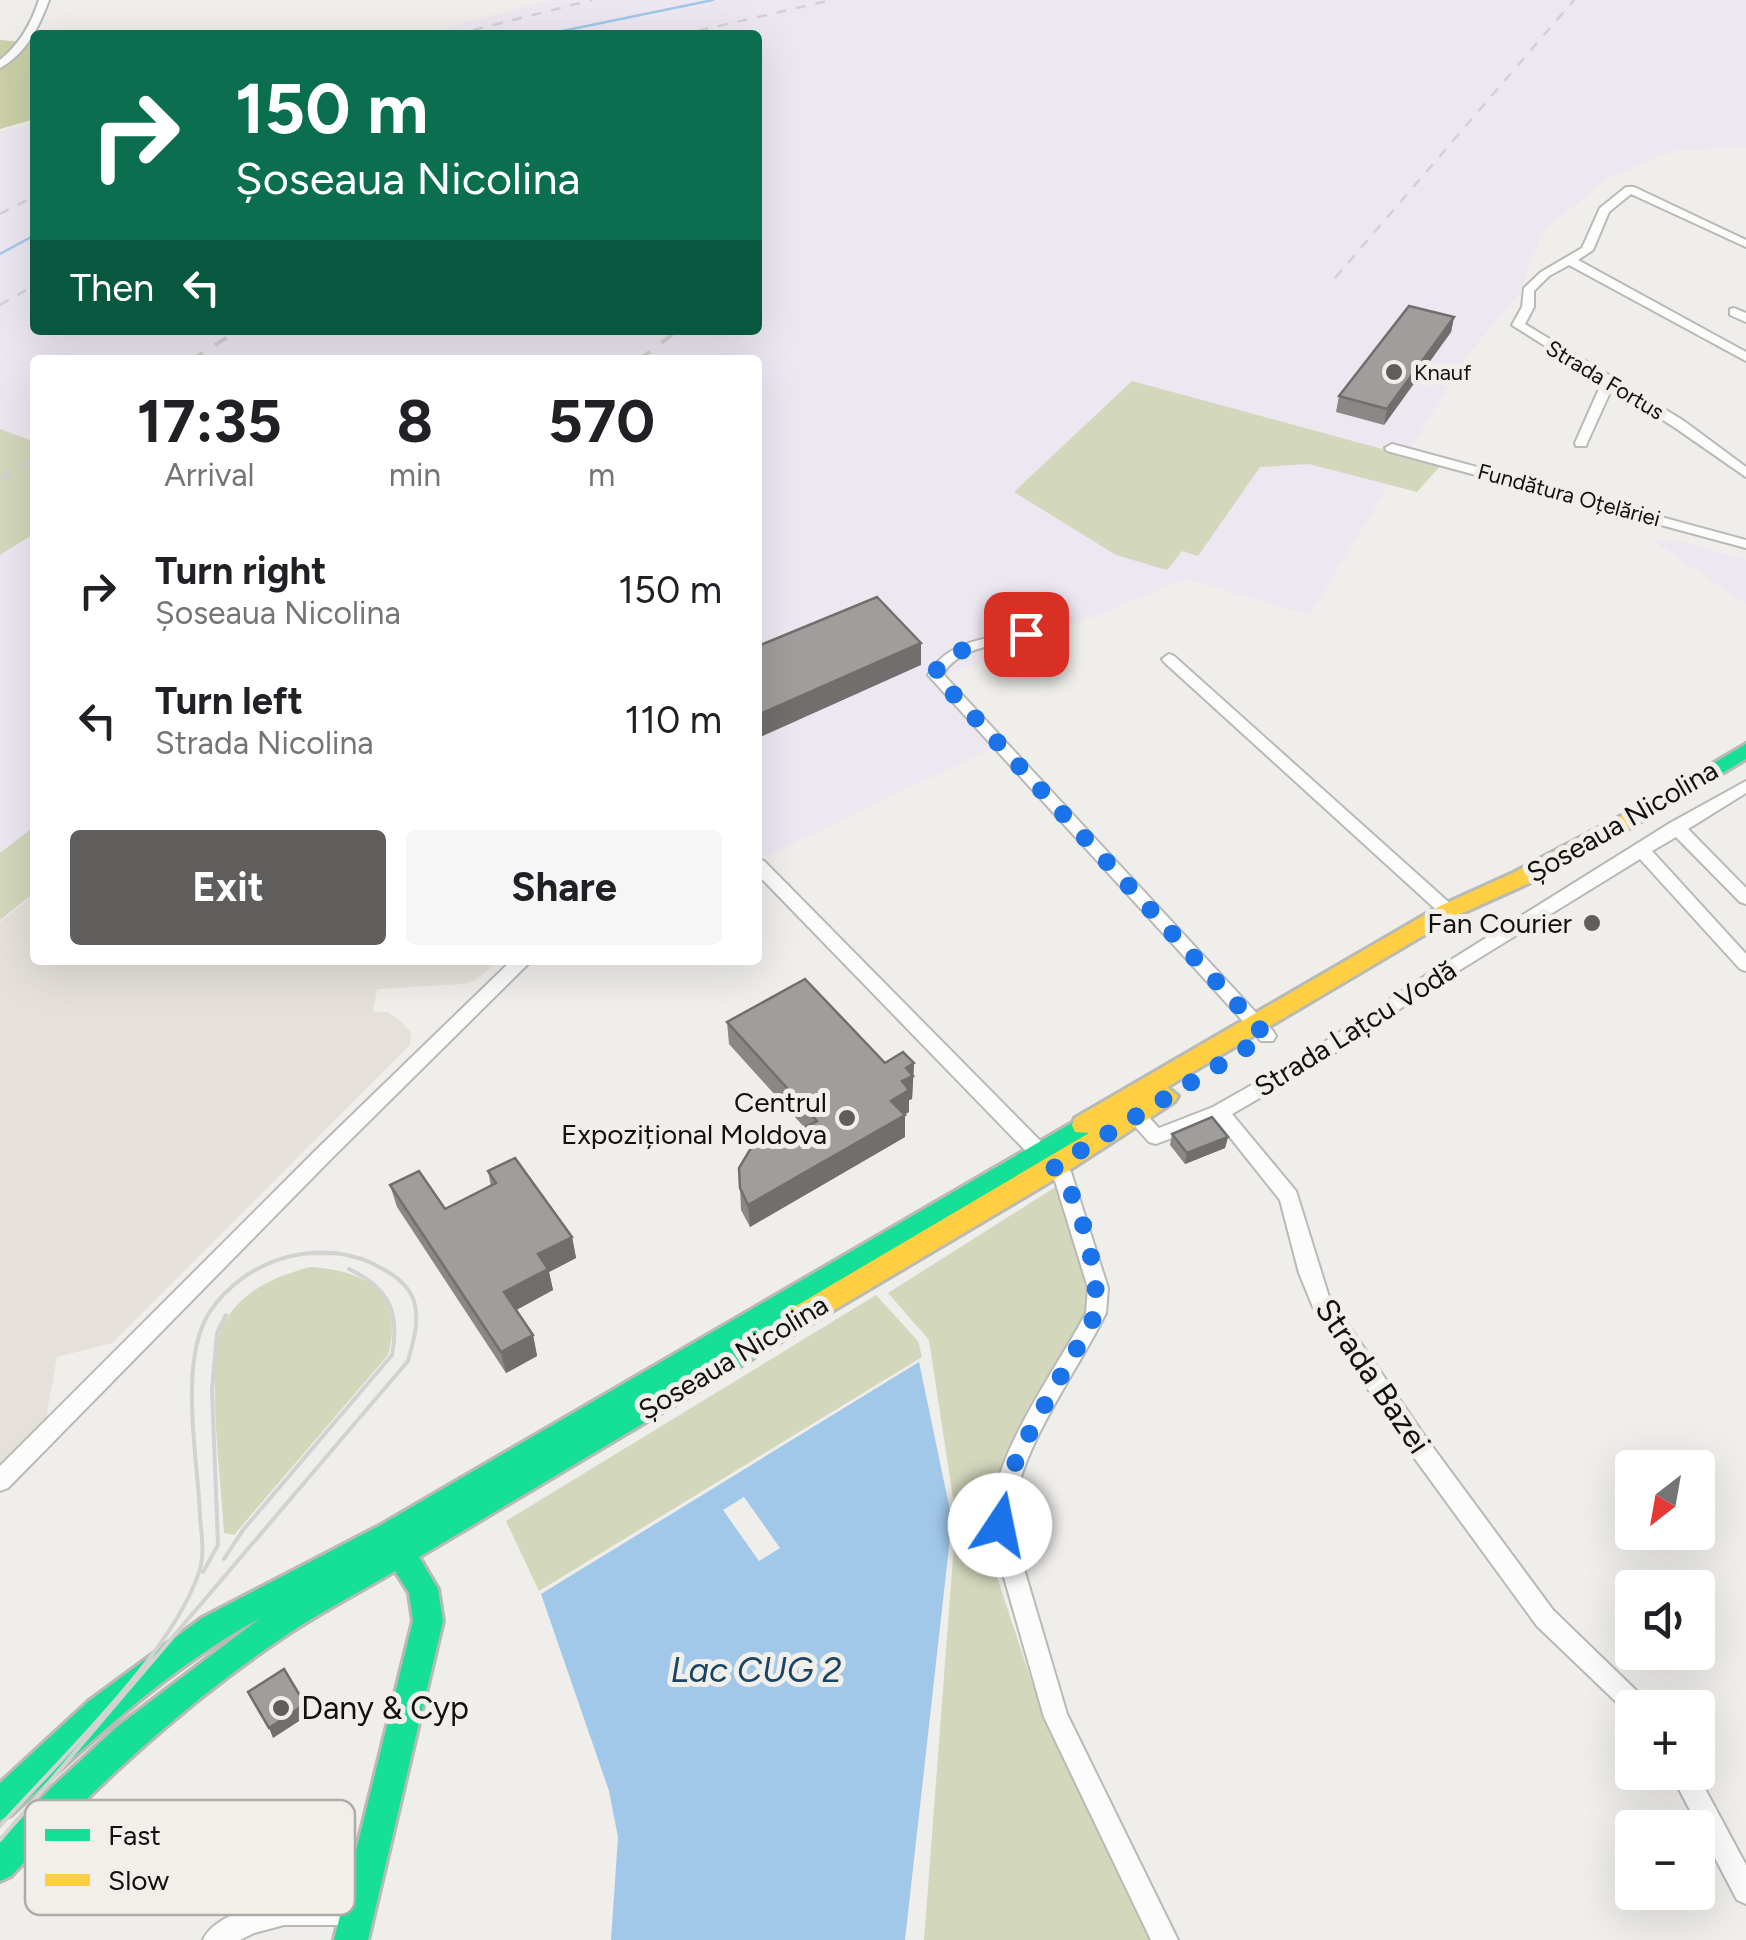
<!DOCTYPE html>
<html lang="en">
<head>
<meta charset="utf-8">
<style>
	body { margin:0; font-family:Figtree,sans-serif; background:#f6f6f6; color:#202124; height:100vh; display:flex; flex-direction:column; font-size:38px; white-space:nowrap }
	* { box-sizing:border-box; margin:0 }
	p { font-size:32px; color:#757577 }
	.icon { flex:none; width:55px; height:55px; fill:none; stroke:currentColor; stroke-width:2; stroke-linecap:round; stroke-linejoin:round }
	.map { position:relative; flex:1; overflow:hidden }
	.sheet { position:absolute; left:30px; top:355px; width:732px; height:610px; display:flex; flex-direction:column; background:#fff; border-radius:10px; box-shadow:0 10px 40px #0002 }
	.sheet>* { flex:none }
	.banner { position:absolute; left:30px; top:30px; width:732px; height:305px; border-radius:10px; box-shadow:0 10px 40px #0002; background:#0b6e4f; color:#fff; overflow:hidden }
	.needle { width:65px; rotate:211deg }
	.buttons { position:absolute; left:1615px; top:1450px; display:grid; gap:20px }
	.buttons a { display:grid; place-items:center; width:100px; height:100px; border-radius:10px; background:#fff; box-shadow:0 10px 40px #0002; font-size:50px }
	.pin { position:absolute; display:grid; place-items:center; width:85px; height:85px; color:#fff; margin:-42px; border-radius:20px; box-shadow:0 5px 15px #0006 }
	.me { position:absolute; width:110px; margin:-55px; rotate:11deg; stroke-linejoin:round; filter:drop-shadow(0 0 8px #0008) }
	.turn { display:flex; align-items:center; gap:35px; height:210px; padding:0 40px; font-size:45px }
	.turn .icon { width:130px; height:130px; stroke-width:2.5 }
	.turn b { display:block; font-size:70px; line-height:85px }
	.then { display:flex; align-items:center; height:95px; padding:0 40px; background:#0003; gap:20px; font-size:38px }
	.eta { display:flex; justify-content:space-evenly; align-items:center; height:170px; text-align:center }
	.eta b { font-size:60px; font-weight:700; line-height:70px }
	.cta { display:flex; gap:20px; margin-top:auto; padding:20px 40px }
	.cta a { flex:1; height:115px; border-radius:10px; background:#5f5e5c; color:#fff; font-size:40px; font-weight:700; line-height:115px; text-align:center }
	.cta a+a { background:#f6f6f6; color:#202124 }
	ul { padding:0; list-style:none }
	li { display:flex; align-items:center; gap:30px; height:130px; padding:0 40px }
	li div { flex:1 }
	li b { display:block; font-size:38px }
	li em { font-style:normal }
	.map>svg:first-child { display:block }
</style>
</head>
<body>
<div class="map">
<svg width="1746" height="1940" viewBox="0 0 1746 1940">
	<rect width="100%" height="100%" fill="#efeeeb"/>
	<path fill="#e5e1da" d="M35,894V960H498L476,980L463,984L377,989L373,1012H388L401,1021L411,1033L410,1045L112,1343L57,1357L45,1424L0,1469V922Z"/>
	<g fill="#ece7f1">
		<path d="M551,0H1746V147L1673,151L1607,179L1543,231L1518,295L1466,357L1310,615L1186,579L944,677L1007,741L764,858L758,855V360H35V894L0,922V132L35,123V330H758V35H420Z"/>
		<path d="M1652,540H1676L1746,560V604Z"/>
	</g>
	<g fill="#d3d7bb">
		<path d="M1132,381L1441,465L1417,492L1309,464L1260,467L1198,556L1182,551L1167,570L1116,555L1014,492Z"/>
		<path d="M0,429L35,442V533L0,555Z"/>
		<path d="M35,826V892L0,920V853Z"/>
		<path d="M1057,1186L1079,1254L1089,1306L990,1501L988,1550L1039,1704L1150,1940H924L956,1518L929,1340L888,1293Z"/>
		<path d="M310,1267C366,1270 405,1293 388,1355L234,1535L224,1533C222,1489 205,1359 223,1325C240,1291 276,1276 310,1267Z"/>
		<path d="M876,1295L918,1341L922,1357L539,1591L506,1521Z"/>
	</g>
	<path fill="#cbd0a8" d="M0,40L35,43V119L0,129Z"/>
	<path fill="#a1c8e9" d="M919,1362L952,1520L905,1940H611L618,1837L609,1791L541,1594Z"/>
	<path fill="#efeeeb" d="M744,1497L780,1548L759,1561L723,1510Z"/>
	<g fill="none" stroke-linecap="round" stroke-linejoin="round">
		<g stroke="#a1c8e9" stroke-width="2.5">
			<path d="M543,35L713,0"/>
			<path d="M0,254L35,235"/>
		</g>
		<defs>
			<g id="street">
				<path d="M39,0H49C39,27 26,54 0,68V60C20,44 31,24 39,0Z"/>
				<path d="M1626,187H1634L1746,240V247L1631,194L1609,212L1593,250L1578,260L1746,352V361L1569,265L1549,276L1534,291V307L1525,324L1684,421L1746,467V477L1674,427L1612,388L1587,443L1586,446H1576L1575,443L1602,382L1512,325L1522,307L1524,288L1541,272L1582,248L1600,208Z"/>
				<path d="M1734,308L1746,313V322L1730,315V309Z"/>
				<path d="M1392,444L1746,540V548L1387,451L1385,448Z"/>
				<path d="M1026,630L1031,631V637C1002,644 959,646 943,674L1273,1031L1276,1036L1273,1041H1261L928,675C947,640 990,638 1026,630Z"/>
				<path d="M1169,654L1174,656L1454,907L1456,911L1454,915H1442L1164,662L1162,659Z"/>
				<path d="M1746,781V793L1688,829L1746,888V904L1740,902L1676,837L1652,851L1746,954V971L1740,969L1640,859L1437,984L1315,1066L1232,1114L1296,1191L1329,1297L1426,1438L1553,1610L1646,1700L1650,1708H1632V1717L1537,1626L1410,1452L1313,1307L1299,1273L1280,1200L1217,1121L1156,1144L1149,1142L1120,1110L1122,1105C1138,1100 1149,1118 1159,1128L1213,1107L1303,1056L1425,976L1670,823Z"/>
				<path d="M758,859L764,861L1071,1172L1108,1288L1106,1313C1074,1378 1016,1451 1011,1525L1067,1714L1178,1940H1151L1044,1717L989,1525C994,1451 1052,1377 1086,1313L1088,1288L1055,1181L758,875Z"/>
				<path d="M512,960H532L331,1159L8,1488L0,1491V1466L317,1149Z"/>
				<path d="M1670,1772H1696L1746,1865V1904L1737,1900Z"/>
				<path d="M301,1898L358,1899L367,1903L371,1912L367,1921L358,1925H284L254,1933L240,1940H203C215,1912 273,1901 301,1898Z"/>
			</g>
			<g id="fast">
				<path d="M1746,744V759L1638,823H1624L1621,818Z"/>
				<path d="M1084,1116L1093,1118L1096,1125L1093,1132L793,1310L802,1313L806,1321L802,1329L419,1557L438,1589L443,1621L368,1940H334L413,1621L409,1593L395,1571C358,1593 318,1613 282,1638C182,1705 93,1789 11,1876L0,1881V1841L51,1788L117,1727L259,1619C166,1669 88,1744 11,1815L0,1820V1783L89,1701L202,1618L379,1526Z"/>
			</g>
			<path id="slow" d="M1631,811L1638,813L1641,818L1638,823L1529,883L1456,916L1167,1087L1178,1096L1174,1102L1063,1174L802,1329L793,1332L784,1329L780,1321L784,1313L1089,1133L1075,1132L1072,1125L1075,1118L1440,906L1513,873Z"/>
		</defs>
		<use href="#street" stroke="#b9b9b6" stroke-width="4"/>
		<use href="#fast" stroke="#b9b9b6" stroke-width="6"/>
		<use href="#slow" stroke="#b9b9b6" stroke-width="6"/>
		<use href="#street" fill="#fdfcfc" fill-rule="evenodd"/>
		<use href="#fast" fill="#16e098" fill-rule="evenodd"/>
		<use href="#slow" fill="#ffcf43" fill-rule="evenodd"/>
		<path stroke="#d2d2d2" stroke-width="2.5" d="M299,1254H341"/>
		<g stroke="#d2d2d2" stroke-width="4">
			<path d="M224,1559L243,1530L392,1355C400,1312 389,1288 349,1269"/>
			<path d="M203,1572L218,1545L212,1390L217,1333L226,1315"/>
			<path d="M0,1826C58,1761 176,1650 200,1569C205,1552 201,1533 200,1516C198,1459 178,1363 209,1313C245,1257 325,1234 383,1269C396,1276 409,1287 414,1301C420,1321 413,1342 408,1361L0,1840"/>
		</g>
		<g stroke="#d2d2d2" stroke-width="2.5" stroke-dasharray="10 10" stroke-linecap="butt">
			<path d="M454,35L592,0"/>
			<path d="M679,35L832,0"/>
			<path d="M0,214L35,196"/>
			<path d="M1335,278L1574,0"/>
			<path d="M0,305L35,285"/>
		</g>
		<g stroke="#d2d2d2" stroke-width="4" stroke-dasharray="14 14" stroke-linecap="butt">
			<path d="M191,360L239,330"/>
			<path d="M639,360L678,330"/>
			<path d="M0,480L35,458"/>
		</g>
	</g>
	<g fill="#8a8886">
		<path d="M1454,317L1451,332L1384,425L1336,412L1339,396Z"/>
		<path d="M727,1022L885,1063H914L912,1099L909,1100V1112L905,1114V1137L750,1227L741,1210L740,1188L771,1144L804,1127L729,1044Z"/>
		<path d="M1172,1134L1228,1137L1225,1148L1185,1164L1170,1145Z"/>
		<path d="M488,1171L572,1237L576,1258L549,1272L553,1290L516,1310L533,1335L537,1356L506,1373L397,1207L390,1185L445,1209L491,1186Z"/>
	</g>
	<g fill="#706f6d">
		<path d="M1454,317L1451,332L1384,425L1387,409Z"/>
		<path d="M921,643V665L758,738V715Z"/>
		<path d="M914,1063L912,1099L909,1100V1112L890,1123L891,1101L902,1081L906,1068Z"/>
		<path d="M905,1115V1137L750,1227L748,1205Z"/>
		<path d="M1228,1137L1225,1148L1185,1164L1187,1153Z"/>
		<path d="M572,1237L576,1258L549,1272L553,1290L509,1314L504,1292L538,1254Z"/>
		<path d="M533,1335L537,1356L506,1373L501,1352Z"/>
		<path d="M305,1704L310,1714L273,1738L269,1728Z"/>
	</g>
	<g fill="#a09e9c" stroke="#706f6d" stroke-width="2.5">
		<path d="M1409,306L1454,317L1387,409L1339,396Z"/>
		<path d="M877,597L921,643L758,715V646Z"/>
		<path d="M805,979L885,1063L903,1052L914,1063L906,1068L913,1076L902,1081L909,1090L891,1101L905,1115L748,1205L740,1188L739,1168L751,1148L763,1136L771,1144L817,1121L727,1022Z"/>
		<path d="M1212,1117L1228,1137L1187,1153L1172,1134Z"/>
		<path d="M515,1158L572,1237L538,1254L548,1269L504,1292L533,1335L501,1352L390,1185L419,1171L445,1209L496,1183L488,1171Z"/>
		<path d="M284,1669L305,1704L269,1728L248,1692Z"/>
	</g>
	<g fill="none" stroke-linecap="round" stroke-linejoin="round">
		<path stroke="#1a73e8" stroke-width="18" stroke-dasharray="0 32.4" d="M1000,1525C993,1478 1073,1361 1096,1313C1099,1276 1081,1194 1054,1167L1266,1036L935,674C944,646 1000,641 1026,634"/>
	</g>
	<g fill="#5f5e5c" stroke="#f1efe9" stroke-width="4">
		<circle cx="1394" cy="372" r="10"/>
		<circle cx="1592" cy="923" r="10"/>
		<circle cx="847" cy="1118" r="10"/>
		<circle cx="281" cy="1708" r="10"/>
	</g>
	<g text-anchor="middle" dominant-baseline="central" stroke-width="10" stroke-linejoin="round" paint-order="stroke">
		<g font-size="22" fill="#12110f" stroke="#f1efe9" text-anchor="start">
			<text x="1414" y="372">Knauf</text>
		</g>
		<g font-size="22" fill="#12110f" stroke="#f1efe9">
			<text transform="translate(1605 380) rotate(31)">Strada Fortus</text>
			<text transform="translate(1569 495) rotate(15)">Fundătura Oțelăriei</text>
		</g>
		<g font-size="28" fill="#12110f" stroke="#f1efe9">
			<text transform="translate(1622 821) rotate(-30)">Șoseaua Nicolina</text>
			<text transform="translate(1355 1028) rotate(-32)">Strada Lațcu Vodă</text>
			<text transform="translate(733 1357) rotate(-31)">Șoseaua Nicolina</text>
		</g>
		<g font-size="28" fill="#12110f" stroke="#f1efe9" text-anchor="end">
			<text x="1572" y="923">Fan Courier</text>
			<text x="827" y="1102">Centrul<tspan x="827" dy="32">Expozițional Moldova</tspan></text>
		</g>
		<g font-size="32" fill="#12110f" stroke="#f1efe9">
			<text transform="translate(1373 1376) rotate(56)">Strada Bazei</text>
		</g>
		<g font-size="32" fill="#12110f" stroke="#f1efe9" text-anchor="start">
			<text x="301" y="1708">Dany &amp; Cyp</text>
		</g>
		<g font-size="35" font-style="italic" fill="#1a4464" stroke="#f1efe9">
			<text x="756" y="1670">Lac CUG 2</text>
		</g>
	</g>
	<rect x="25" y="1800" width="330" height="115" rx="15" fill="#f1efe9" stroke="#aeaca8" stroke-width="2.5"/>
	<rect x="45" y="1829" width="45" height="12" fill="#16e098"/>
	<rect x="45" y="1874" width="45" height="12" fill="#ffcf43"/>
	<g font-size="28" fill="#12110f">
		<text x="108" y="1845">Fast</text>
		<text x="108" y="1890">Slow</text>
	</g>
</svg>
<div class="buttons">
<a><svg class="needle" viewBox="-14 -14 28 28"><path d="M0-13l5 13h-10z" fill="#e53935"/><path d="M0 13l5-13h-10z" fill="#757577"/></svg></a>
<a><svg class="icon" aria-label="sound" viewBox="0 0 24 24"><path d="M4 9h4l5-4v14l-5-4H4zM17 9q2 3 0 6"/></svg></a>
<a>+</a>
<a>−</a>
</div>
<div class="pin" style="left:1026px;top:634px;background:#d93025"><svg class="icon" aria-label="arrive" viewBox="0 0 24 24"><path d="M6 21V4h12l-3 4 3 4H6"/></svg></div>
<svg class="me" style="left:1000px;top:1525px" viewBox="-20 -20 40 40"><circle r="19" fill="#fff"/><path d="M0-13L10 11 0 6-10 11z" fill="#1a73e8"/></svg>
<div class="banner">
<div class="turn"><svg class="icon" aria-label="right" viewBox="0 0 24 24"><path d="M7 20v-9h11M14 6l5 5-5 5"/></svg><div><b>150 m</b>Șoseaua Nicolina</div></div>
<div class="then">Then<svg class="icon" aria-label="left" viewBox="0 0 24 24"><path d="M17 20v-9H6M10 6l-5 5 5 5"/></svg></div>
</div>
<section class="sheet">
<div class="eta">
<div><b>17:35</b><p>Arrival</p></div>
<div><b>8</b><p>min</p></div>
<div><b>570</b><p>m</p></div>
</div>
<ul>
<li><svg class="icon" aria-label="right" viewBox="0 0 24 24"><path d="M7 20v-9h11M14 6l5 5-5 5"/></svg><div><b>Turn right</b><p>Șoseaua Nicolina</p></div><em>150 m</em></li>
<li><svg class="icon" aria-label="left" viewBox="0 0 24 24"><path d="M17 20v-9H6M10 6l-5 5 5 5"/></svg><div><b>Turn left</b><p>Strada Nicolina</p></div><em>110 m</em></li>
</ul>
<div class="cta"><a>Exit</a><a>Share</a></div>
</section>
</div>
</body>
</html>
